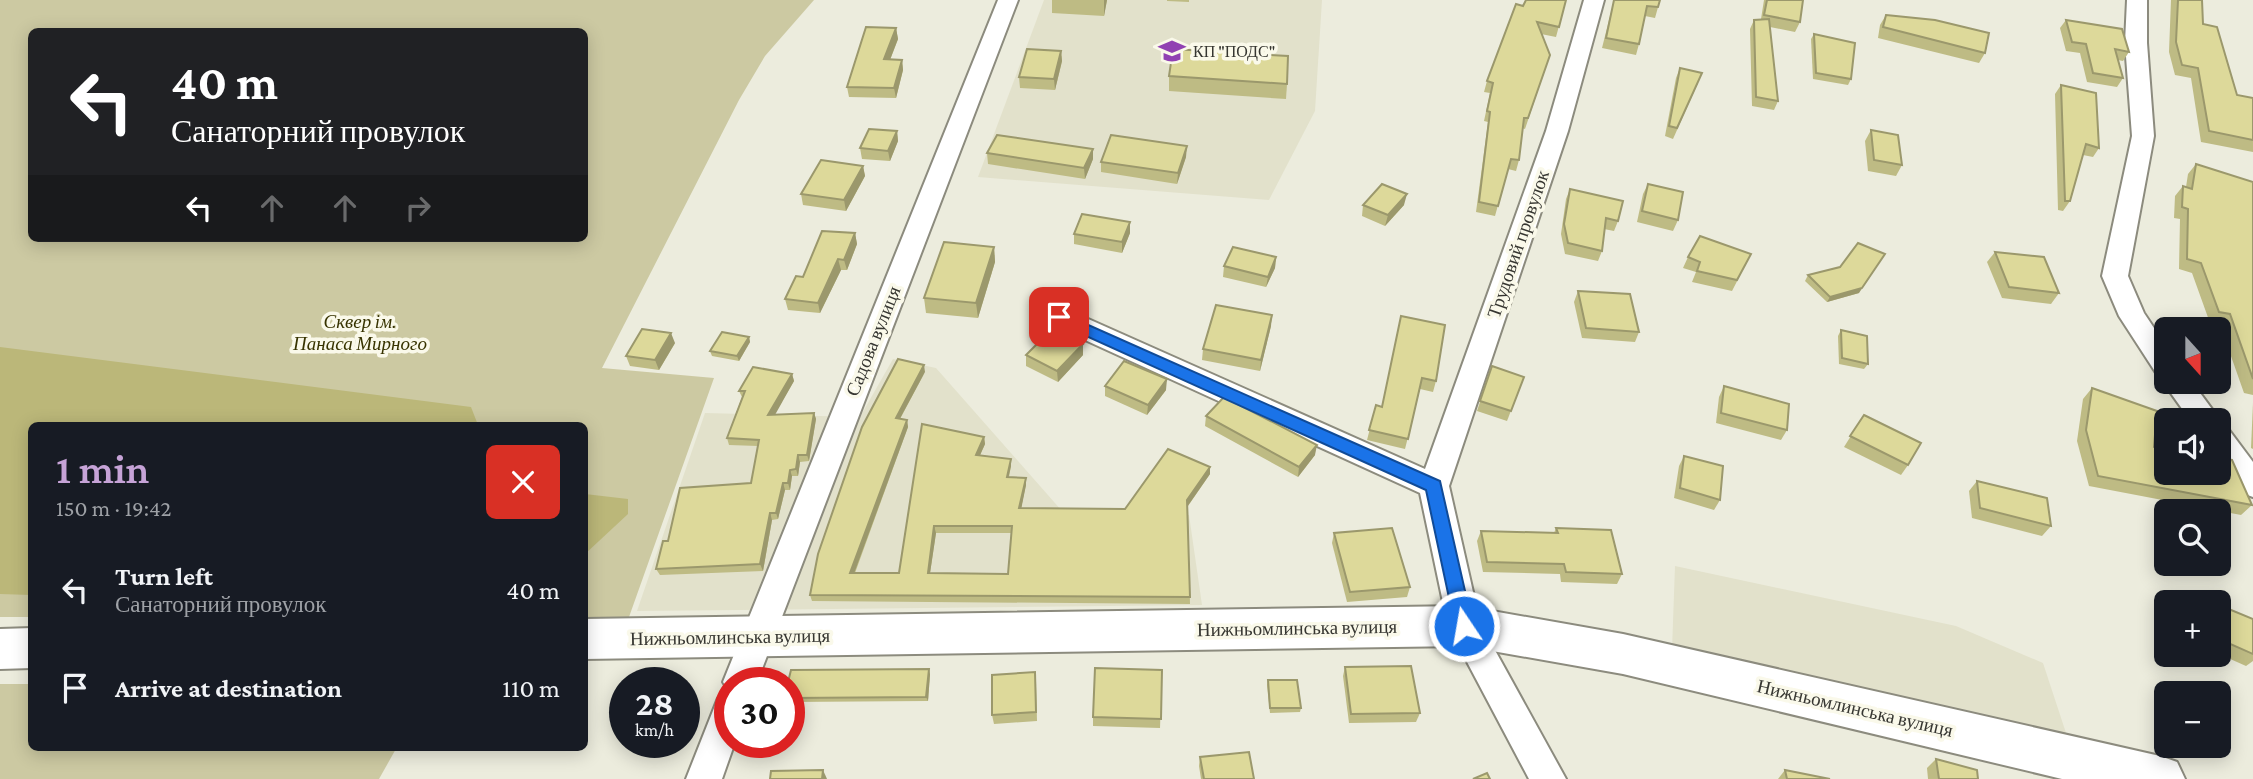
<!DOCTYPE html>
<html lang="en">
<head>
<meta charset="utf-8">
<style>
	body { margin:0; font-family:"Crimson Pro",serif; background:#242831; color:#f1f3f6; height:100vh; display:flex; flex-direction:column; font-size:26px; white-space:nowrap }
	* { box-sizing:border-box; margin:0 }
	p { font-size:23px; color:#9ea1a6 }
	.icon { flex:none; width:38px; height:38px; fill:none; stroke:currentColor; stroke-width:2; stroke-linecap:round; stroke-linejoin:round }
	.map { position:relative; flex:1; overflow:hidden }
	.drawer { position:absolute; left:28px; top:422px; width:560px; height:329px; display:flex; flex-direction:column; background:#171b24; border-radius:10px; box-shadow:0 4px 18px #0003 }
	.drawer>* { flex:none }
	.top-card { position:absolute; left:28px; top:28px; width:560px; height:214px; border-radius:10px; box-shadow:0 4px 18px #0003; background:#202124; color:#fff; overflow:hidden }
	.needle { width:46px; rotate:159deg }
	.tools { position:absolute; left:2154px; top:317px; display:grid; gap:14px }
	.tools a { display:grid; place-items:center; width:77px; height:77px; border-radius:10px; background:#171b24; box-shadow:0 4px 18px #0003; font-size:35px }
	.speed { position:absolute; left:609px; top:667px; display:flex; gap:14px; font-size:35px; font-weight:700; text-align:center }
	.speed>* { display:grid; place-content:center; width:91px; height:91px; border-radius:50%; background:#171b24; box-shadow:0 4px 18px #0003; line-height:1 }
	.speed small { font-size:18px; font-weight:400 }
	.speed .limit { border:10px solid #d22; background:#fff; color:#111 }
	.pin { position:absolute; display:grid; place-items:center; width:60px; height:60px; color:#fff; margin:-30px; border-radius:14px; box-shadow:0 4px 10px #0006 }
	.me { position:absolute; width:77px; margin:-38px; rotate:348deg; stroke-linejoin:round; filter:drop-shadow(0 0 5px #0008) }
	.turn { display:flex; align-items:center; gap:24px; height:147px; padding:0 28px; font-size:32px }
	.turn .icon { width:91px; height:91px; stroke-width:2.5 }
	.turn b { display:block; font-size:49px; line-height:60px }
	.lanes { display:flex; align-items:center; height:66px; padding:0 28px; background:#0003; justify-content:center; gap:35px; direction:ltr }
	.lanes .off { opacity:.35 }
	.round { display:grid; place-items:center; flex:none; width:74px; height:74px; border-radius:10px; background:#242831 }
	.head { display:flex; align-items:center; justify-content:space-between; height:119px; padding:0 28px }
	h1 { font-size:42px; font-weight:600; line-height:52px; color:#c6a3d7 }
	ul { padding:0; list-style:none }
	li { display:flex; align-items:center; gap:21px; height:98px; padding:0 28px }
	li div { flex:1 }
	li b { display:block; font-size:26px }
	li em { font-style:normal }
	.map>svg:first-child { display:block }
</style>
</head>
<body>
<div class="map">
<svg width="2253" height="779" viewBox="0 0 2253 779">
	<rect width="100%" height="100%" fill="#ececdd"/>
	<g fill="#e2e1cb">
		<path d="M1044,0H1322L1315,111L1269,200L978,177Z"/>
		<path d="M893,359L936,368L1062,511L1189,515L1202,605L637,611L705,413L860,417Z"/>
		<path d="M1675,566L1956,626L2043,663L2067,736L1672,650Z"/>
	</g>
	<g fill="#ccc9a2" fill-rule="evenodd">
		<path d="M0,0H814L765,56L739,100L602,368L714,378L629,617H585L584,425H32L31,617H0ZM32,32H584V238H32Z"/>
		<path d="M0,684H31L32,747H397L379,779H0Z"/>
	</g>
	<g fill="#bbb779">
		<path d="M0,347L471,407L478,425H32L31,595L0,594Z"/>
		<path d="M585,494L628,499V514L585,554Z"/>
	</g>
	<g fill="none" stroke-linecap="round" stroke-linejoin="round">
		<defs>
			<g id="street">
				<path d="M998,0H1018L757,682H730V742H735L722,779H686L718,698L730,693L723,682Z"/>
				<path d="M1584,0H1604L1568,131L1449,486L1480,623L1566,779H1529L1448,626L1420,493L1050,324L1046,317L1050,310L1059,308L1068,310L1425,469L1546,131Z"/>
				<path d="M2127,0H2147V43L2154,136L2128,276L2144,313L2166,346V382H2192L2220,420L2219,422L2190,420L2163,382L2166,376L2156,373L2119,316L2102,276L2132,136L2125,43Z"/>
				<path d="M2219,427L2229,430L2253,462V497L2242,493L2219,460Z"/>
			</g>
			<g id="secondary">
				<path d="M1464,606L1623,634L2160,756L2177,762L2185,779H2062L1623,674L1464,646L584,659V619Z"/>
				<path d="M32,628V668L0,669V629Z"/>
			</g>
		</defs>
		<use href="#street" stroke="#8c8b7e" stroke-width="4"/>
		<use href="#secondary" stroke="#8c8b7e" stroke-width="4"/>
		<use href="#street" fill="#fff" fill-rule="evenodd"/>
		<use href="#secondary" fill="#fff" fill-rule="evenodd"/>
	</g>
	<g fill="#bebb84" fill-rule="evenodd">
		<path d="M1052,0H1107L1104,16L1052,13Z"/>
		<path d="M1167,0H1189V2L1167,1Z"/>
		<path d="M1566,0L1556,37L1541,34L1550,55L1525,129L1522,128L1519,160L1516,171L1508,169L1495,216L1476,212L1488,122L1484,121L1490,93L1484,92L1487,81L1523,6Z"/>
		<path d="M1614,0H1660L1655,18L1645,16L1639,44L1636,55L1602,48Z"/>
		<path d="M1764,0H1803L1800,22L1795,32L1770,27L1778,101L1774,110L1752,106L1750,29L1754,20L1761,19Z"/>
		<path d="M2171,0H2202L2203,24L2237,95L2253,98V152L2201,142L2191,78L2175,75L2169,52Z"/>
		<path d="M1886,15L1985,53L1979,63L1878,38L1880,25Z"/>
		<path d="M2066,20L2129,52L2123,61L2118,60L2123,78L2117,87L2087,82L2080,53L2066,51L2060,28Z"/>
		<path d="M896,28L898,39L890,60H902L903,70L896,98L849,97L847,87Z"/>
		<path d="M1814,34L1851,79L1848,85L1813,79L1811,39Z"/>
		<path d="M1061,51L1062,61L1055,90L1020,88L1019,77Z"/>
		<path d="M1680,68L1698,83L1673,139L1665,136L1676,78Z"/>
		<path d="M1169,76L1287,84L1286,99L1169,91Z"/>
		<path d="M2061,85L2099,148L2093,157L2083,155L2070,201L2063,211L2058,210L2055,94Z"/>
		<path d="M1871,130L1902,165L1896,176L1868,171L1865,141Z"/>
		<path d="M897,131L898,141L890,161L862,159L860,148Z"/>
		<path d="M1093,149V159L1085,179L988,164L987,153Z"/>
		<path d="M1186,157L1177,184L1101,172V162Z"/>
		<path d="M2196,164L2253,182V395L2244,393L2220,325L2210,323L2192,273L2179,269L2180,219L2174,218L2175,196L2183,186L2186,187L2188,174Z"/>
		<path d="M863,166L865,176L846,211L803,205L801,194Z"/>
		<path d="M1648,184L1678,220L1673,231L1637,222L1643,194Z"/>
		<path d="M1570,189L1618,221L1614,231L1604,229L1602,251L1598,261L1565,254L1561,234L1566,199Z"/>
		<path d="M1363,205H1404L1385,226L1362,216Z"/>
		<path d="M1130,222V233L1122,253L1074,244V234Z"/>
		<path d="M855,233L857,244L847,270H841L820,313L788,310L785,299L803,277Z"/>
		<path d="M994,247L995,262L978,318L926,313L924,298Z"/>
		<path d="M1995,252L2059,293L2051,304L2002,298L1987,262Z"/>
		<path d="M1751,254L1732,291L1692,282L1696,272L1683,268L1688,257Z"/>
		<path d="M1276,257L1275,268L1266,287L1223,277L1224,266Z"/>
		<path d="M1808,275L1859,293L1827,302L1805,281Z"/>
		<path d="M1578,291L1639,332L1635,342L1582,338L1574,302Z"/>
		<path d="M1401,316L1436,381L1433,392L1420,389L1405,449L1367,440L1376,405L1382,407Z"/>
		<path d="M1271,326L1260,371L1202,360L1203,349Z"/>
		<path d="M1841,330L1868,364L1864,369L1839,364L1838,336Z"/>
		<path d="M749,337L750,342L739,361L712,356L710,351Z"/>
		<path d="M675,343L659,370L630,366L626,356Z"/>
		<path d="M1083,344V355L1058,382L1026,366V355Z"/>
		<path d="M1492,366L1524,377L1507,421L1477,411Z"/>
		<path d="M925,372L900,419L907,420L908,427L855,573H899L984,437L985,444L980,455L1011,466L1009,477L1026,478V485L1021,508L1125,509L1210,467V474L1188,506L1190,604L812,601L810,595L818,554ZM936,533H1012L1008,574L930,573Z"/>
		<path d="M792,374L794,381L774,415L814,413L816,419L809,461L800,462L798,476H792L790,490H785L778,519L772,520L763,571L660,575L656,569L668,541L751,483L758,446L729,445L727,438L742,397L739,391Z"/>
		<path d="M1105,386L1166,390L1147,415L1105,396Z"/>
		<path d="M1724,386L1787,430L1781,440L1716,423L1719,397Z"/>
		<path d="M2092,388L2154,447L2252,505L2241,515L2089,486L2077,441L2083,399Z"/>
		<path d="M2253,403V449L2251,448Z"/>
		<path d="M1864,415L1908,465L1901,475L1844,447Z"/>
		<path d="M1206,416L1315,455L1298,477L1205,426Z"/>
		<path d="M1684,456L1720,500L1714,510L1674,498L1679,466Z"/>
		<path d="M1977,481L2051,526L2042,536L1972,518L1969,491Z"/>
		<path d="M1556,528L1622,574L1617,584L1561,582L1560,574L1483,572L1477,541L1481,531L1554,533Z"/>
		<path d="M1334,533L1410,587L1407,597L1347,602L1332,543Z"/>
		<path d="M2191,593L2213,602H2180Z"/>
		<path d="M2219,605L2253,619V661L2246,666L2219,654Z"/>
		<path d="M1345,667L1420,713L1416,722L1349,723L1343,676Z"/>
		<path d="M1162,670L1160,728L1093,726V717Z"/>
		<path d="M930,674L928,701L789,702V682Z"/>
		<path d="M1268,680L1301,708L1300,712L1270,713L1267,685Z"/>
		<path d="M1036,681L1037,721L994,724L992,715Z"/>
		<path d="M1200,757L1254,779H1201L1199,766Z"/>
		<path d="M1936,759L1978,779H1928L1927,768Z"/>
		<path d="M1785,770L1830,779H1778Z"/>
	</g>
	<g fill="#9b986c">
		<path d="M1104,0H1107L1104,16Z"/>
		<path d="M896,28L898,39L886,70L884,59Z"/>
		<path d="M1061,51L1062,61L1055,90L1054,79Z"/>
		<path d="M902,60L903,70L896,98L894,88Z"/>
		<path d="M897,131L898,141L890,161L888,151Z"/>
		<path d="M1187,146L1186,157L1177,184L1178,173Z"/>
		<path d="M1093,149V159L1085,179L1084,168Z"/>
		<path d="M863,166L865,176L846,211L844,200Z"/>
		<path d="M1407,194L1404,205L1385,226L1388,215Z"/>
		<path d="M1130,222V233L1122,253V242Z"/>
		<path d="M855,233L857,244L847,270L844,260Z"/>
		<path d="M994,247L995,262L978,318L976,303Z"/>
		<path d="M1885,254L1859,293L1827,302L1830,297Z"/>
		<path d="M1276,257L1275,268L1266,287L1268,277Z"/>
		<path d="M838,259L841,270L820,313L818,303Z"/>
		<path d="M1272,315L1271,326L1260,371L1261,360Z"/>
		<path d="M671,333L675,343L659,370L655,360Z"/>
		<path d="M749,337L750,342L739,361L737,356Z"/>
		<path d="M1083,344V355L1058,382L1057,371Z"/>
		<path d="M924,365L925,372L897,424L896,418Z"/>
		<path d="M792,374L794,381L771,422L768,415Z"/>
		<path d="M1167,379L1166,390L1147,415L1148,405Z"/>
		<path d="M814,413L816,419L809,461L807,455Z"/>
		<path d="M907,420L908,427L852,579L850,573Z"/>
		<path d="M984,437L985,444L977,462L976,455Z"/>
		<path d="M1317,445L1315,455L1298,477L1299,467Z"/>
		<path d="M798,455L800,462L798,476L796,469Z"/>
		<path d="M1011,459V466L1007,483V477Z"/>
		<path d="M1210,467V474L1187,507V500Z"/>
		<path d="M790,470L792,476L790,490L788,483Z"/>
		<path d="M1026,478V485L1020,515L1019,508Z"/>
		<path d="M783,483L785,490L778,519L776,513Z"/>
		<path d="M770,513L772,520L763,571L760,564Z"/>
		<path d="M934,526L936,533L929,580L928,573Z"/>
		<path d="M929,669L930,674L928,701L926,697Z"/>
		<path d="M823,770L827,779H822Z"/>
	</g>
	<g fill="#ddd99a" stroke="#9b986c" stroke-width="2" fill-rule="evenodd">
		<path d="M1526,0H1566L1559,27L1537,22L1550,55L1528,118H1524L1519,160L1511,159L1498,206L1479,202L1490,112L1487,111L1493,83L1487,81L1516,4L1523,6Z"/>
		<path d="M1614,0H1660L1658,7L1647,6L1639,44L1606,38Z"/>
		<path d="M1767,0H1803L1800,22L1764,15Z"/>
		<path d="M2178,0H2202L2203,24L2217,27L2237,95L2253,98V140L2209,131L2198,68L2182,65L2176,42Z"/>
		<path d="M1886,15L1935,20L1989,33L1985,53L1883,27Z"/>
		<path d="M1769,19L1778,101L1756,97L1754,20Z"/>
		<path d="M2066,20L2122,29L2129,52L2115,49L2123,78L2093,73L2086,44L2072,42Z"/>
		<path d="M866,27L896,28L884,59L902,60L894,88L847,87Z"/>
		<path d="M1814,34L1855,43L1851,79L1816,73Z"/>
		<path d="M1027,49L1061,51L1054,79L1019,77Z"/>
		<path d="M1173,49L1288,56L1287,84L1169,76Z"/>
		<path d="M1680,68L1702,73L1677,128L1669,126Z"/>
		<path d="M2061,85L2096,93L2099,148L2086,144L2070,201H2065Z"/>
		<path d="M869,129L897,131L888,151L860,148Z"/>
		<path d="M1871,130L1898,135L1902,165L1874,160Z"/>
		<path d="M997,135L1093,149L1084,168L987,153Z"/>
		<path d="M1111,135L1187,146L1178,173L1101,162Z"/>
		<path d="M821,160L863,166L844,200L801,194Z"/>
		<path d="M2196,164L2253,182V379L2230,314L2219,312L2201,263L2187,259L2188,209L2182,207L2183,186L2192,189Z"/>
		<path d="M1382,184L1407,194L1388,215L1363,205Z"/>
		<path d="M1648,184L1683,192L1678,220L1642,211Z"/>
		<path d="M1570,189L1623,201L1618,221L1606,218L1602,251L1568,243L1564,224Z"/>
		<path d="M1082,214L1130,222L1122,242L1074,234Z"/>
		<path d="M822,231L855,233L844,260L838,259L818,303L785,299L796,276L803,277Z"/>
		<path d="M1700,236L1751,254L1737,280L1697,271L1700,262L1688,257Z"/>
		<path d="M944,242L994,247L976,303L924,298Z"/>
		<path d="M1858,243L1885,254L1862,288L1830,297L1808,275L1840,267Z"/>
		<path d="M1233,247L1276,257L1268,277L1224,266Z"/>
		<path d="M1995,252L2044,257L2059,293L2009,287Z"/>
		<path d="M1578,291L1630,294L1639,332L1586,328Z"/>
		<path d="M1216,305L1272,315L1261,360L1203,349Z"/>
		<path d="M1401,316L1445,325L1436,381L1422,378L1408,439L1369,430L1376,405L1382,407Z"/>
		<path d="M642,329L671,333L655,360L626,356Z"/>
		<path d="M1051,330L1083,344L1057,371L1026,355Z"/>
		<path d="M1841,330L1867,336L1868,364L1842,358Z"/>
		<path d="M722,332L749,337L737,356L710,351Z"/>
		<path d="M898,359L924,365L896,418L907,420L850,573H899L922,424L984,437L976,455L1011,459L1007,477L1026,478L1019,508L1125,509L1168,449L1210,467L1187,500L1190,597L810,595L818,554L862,427ZM934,526H1012L1008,574L928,573Z"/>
		<path d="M1124,361L1167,379L1148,405L1105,386Z"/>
		<path d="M1492,366L1524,377L1511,411L1480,401Z"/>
		<path d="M753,367L792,374L768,415L814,413L807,455H798L796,469L790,470L788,483H783L776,513H770L760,564L656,569L663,541H668L680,488L751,483L759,440L727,438L745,391H739Z"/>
		<path d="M1724,386L1789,404L1787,430L1721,413Z"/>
		<path d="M2092,388L2157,411L2154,447L2166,449V472H2219V458L2232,460L2252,505L2098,476L2086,430Z"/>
		<path d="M1224,397L1317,445L1299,467L1206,416Z"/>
		<path d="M1864,415L1921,443L1908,465L1850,436Z"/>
		<path d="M1684,456L1723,466L1720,500L1680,488Z"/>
		<path d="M1977,481L2047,498L2051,526L1980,508Z"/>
		<path d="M1392,528L1410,587L1350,592L1334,533Z"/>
		<path d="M1556,528L1611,530L1622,574L1566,572L1564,564L1487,562L1481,531L1558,533Z"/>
		<path d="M2191,593L2213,602H2189Z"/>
		<path d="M2219,605L2253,619V654L2219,639Z"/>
		<path d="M1411,666L1420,713L1351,714L1345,667Z"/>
		<path d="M1095,668L1162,670L1161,719L1093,717Z"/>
		<path d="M929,669L926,697L789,698L788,682L791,670Z"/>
		<path d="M1035,672L1036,712L992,715V675Z"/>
		<path d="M1268,680H1297L1301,708H1270Z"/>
		<path d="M1249,752L1254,779H1204L1200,757Z"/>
		<path d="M1936,759L1977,770L1978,779H1939Z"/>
		<path d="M823,770L822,779H770L771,771Z"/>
		<path d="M1785,770L1830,779H1787Z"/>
		<path d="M1487,773L1490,779H1473Z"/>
	</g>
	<path fill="#1a73e8" stroke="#114b97" stroke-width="2" d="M1059,312L1440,481L1473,626L1470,631H1457L1455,626L1426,490L1053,321L1051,317Z"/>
	<defs>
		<symbol id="school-bare" viewBox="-9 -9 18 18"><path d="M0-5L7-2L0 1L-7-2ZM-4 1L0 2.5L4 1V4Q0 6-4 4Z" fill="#9141b2" stroke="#faf9ea" stroke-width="2.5" paint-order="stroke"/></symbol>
	</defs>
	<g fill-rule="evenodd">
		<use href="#school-bare" x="1153" y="32" width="38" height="38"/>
	</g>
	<g text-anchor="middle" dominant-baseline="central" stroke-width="7" stroke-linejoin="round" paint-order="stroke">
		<g font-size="16" fill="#363631" stroke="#faf9ea" text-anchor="start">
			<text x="1193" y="51">КП "ПОДС"</text>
		</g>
		<g font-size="19" fill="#363631" stroke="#faf9ea">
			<text transform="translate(1518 244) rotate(-71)">Трудовий провулок</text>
			<text transform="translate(873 341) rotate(-68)">Садова вулиця</text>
			<text transform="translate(1297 628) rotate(-1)">Нижньомлинська вулиця</text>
			<text transform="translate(730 637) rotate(-1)">Нижньомлинська вулиця</text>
			<text transform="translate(1855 708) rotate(13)">Нижньомлинська вулиця</text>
		</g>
		<g font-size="19" font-style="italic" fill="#373300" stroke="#faf9ea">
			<text x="360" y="321">Сквер ім.<tspan x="360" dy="22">Панаса Мирного</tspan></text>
		</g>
	</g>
</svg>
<div class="tools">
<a><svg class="needle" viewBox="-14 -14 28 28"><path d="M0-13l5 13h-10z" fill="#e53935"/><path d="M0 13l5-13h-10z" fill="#9ea1a6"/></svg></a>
<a><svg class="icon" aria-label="sound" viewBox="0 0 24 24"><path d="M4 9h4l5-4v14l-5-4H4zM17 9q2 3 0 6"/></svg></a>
<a><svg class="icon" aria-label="search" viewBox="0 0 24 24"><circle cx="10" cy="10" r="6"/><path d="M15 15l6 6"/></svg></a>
<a>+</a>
<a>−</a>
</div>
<div class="speed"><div>28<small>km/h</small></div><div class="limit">30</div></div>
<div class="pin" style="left:1059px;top:317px;background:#d93025"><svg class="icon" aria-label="arrive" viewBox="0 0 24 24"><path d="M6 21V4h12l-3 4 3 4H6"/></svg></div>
<svg class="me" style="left:1464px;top:626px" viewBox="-20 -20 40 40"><circle r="17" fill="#1a73e8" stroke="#fff" stroke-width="3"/><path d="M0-11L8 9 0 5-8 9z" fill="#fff"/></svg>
<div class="top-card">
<div class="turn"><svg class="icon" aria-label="left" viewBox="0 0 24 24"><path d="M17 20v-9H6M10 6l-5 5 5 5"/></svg><div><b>40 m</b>Санаторний провулок</div></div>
<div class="lanes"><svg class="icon" aria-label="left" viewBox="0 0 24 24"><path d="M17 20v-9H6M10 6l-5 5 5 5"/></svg><svg class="icon off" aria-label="ahead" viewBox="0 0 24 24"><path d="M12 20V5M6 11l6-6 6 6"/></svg><svg class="icon off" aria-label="ahead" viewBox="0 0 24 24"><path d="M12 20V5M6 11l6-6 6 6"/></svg><svg class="icon off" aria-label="right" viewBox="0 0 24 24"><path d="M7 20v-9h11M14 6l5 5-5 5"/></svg></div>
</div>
<section class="drawer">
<div class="head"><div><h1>1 min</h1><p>150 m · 19:42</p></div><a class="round" style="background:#d93025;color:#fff"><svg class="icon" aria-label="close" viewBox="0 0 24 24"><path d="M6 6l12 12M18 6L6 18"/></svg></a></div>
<ul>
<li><svg class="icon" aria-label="left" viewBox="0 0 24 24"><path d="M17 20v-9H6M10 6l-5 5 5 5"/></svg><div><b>Turn left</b><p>Санаторний провулок</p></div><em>40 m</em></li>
<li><svg class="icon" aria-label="arrive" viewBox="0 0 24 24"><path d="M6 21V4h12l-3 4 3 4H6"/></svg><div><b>Arrive at destination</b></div><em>110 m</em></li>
</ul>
</section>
</div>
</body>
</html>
